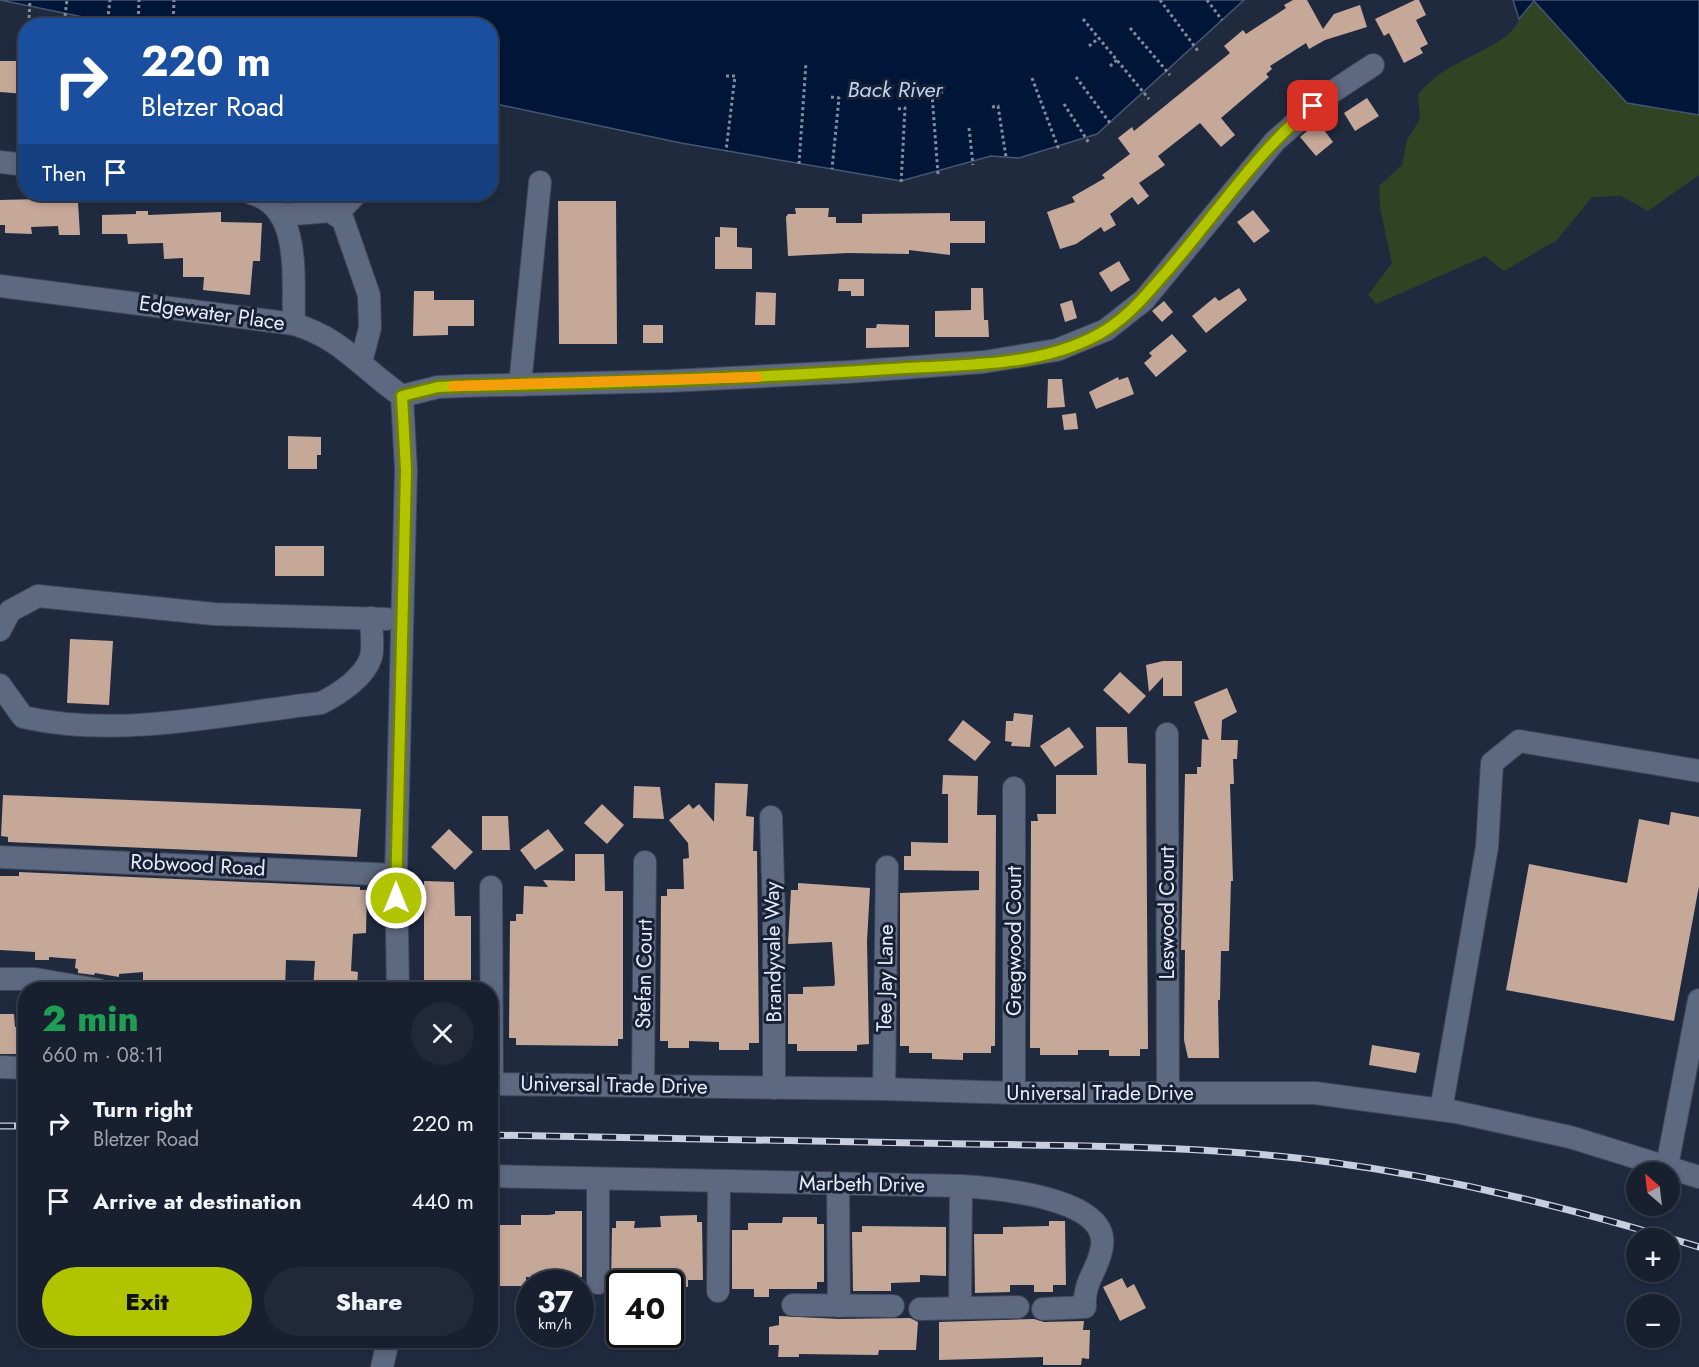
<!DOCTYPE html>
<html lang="en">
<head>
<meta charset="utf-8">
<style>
	body { margin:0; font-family:Jost,sans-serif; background:#212837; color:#f1f3f6; height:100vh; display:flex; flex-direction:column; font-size:22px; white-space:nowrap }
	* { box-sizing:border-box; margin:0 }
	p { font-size:20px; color:#9fa3aa }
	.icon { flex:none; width:33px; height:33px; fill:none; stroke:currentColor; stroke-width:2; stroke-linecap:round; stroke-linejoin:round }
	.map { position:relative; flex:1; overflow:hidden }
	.panel { position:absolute; left:18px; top:982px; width:480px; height:366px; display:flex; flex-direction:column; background:#18202f; border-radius:24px; box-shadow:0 3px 9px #0003,0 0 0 2px #363e4b }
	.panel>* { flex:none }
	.banner { position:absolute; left:18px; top:18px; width:480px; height:183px; border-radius:24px; box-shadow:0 3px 9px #0003,0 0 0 2px #363e4b; background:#1a4fa0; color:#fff; overflow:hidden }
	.needle { width:39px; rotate:332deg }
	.controls { position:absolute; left:1626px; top:1162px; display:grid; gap:12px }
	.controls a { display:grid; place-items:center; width:54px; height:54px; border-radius:50%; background:#18202f; box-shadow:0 3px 9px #0003,0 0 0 2px #363e4b; font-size:30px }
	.speed { position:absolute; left:516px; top:1270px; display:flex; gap:12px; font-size:30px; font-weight:700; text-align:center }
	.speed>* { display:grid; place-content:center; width:78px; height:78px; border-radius:50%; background:#18202f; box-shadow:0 3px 9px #0003,0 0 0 2px #363e4b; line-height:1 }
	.speed small { font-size:15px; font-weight:400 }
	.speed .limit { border:3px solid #111; border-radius:9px; background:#fff; color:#111 }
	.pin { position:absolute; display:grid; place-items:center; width:51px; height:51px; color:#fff; margin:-26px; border-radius:12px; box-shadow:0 3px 9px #0006 }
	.me { position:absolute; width:66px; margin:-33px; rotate:0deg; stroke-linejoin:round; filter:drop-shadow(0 0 4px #0008) }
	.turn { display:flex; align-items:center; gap:21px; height:126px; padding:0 24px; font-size:27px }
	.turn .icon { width:78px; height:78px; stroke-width:2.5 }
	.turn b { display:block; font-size:42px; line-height:51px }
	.then { display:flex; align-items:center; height:57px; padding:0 24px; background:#0003; gap:12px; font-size:22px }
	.round { display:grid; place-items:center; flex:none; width:63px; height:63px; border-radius:32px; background:#212837 }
	.head { display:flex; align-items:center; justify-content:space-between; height:102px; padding:0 24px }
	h1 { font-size:36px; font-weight:800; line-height:45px; color:#1e9e55 }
	.cta { display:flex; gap:12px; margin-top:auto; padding:12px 24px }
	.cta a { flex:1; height:69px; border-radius:36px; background:#b0c500; color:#111; font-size:24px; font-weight:800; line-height:69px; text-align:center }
	.cta a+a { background:#212837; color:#f1f3f6 }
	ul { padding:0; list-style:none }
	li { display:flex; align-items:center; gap:18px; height:78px; padding:0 24px }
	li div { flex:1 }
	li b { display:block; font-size:22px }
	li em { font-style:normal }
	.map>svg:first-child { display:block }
</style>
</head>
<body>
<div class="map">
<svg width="1699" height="1367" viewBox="0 0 1699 1367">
	<rect width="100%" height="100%" fill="#202a3f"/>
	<path fill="#304323" d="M1533,0L1627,103L1699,115V175L1648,211L1621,196L1592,197L1557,240L1504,271L1485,256L1376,304L1368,295L1392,263L1380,208L1379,186L1402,165L1407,140L1420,119L1418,95C1441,64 1477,58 1506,36C1519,26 1522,12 1533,0Z"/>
	<g fill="#001638" stroke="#455672" stroke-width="1.5">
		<path d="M0,0H1244L1097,134L1019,158L991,156L901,181L681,143L491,103L490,26H127Z"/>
		<path d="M1513,0H1699V115L1627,103L1534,1L1519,19Z"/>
	</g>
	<g fill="#c6a899">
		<path d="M1293,0H1307L1323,29L1334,14L1360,5L1367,27L1325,40L1309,49L1306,43L1270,66L1272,69L1266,74L1269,77L1221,118L1235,135L1221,147L1200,123L1158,156L1165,165L1139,183L1149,196L1138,205L1132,197L1110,214L1116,225L1104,232L1101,227L1076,244L1060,249L1047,212L1075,202L1072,197L1105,178L1102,175L1130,154L1118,138L1132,127L1134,131L1230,53L1224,46L1243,30L1246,34L1286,8L1284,5Z"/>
		<path d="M1415,0H1419L1426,15L1416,20L1428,44L1420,48L1423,53L1404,63L1389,33L1384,36L1375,19Z"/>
		<path d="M0,61H26V94L0,92Z"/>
		<path d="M1367,98L1379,116L1355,131L1344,113Z"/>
		<path d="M1318,122L1333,142L1316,156L1300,137Z"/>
		<path d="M40,199V203L78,202L80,235H59L58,226L31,227L32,234L5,233V225H0V200Z"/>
		<path d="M558,201H616L617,344H559Z"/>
		<path d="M795,208H829L828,217H836V223H862V214L950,213V221H985V243H950V255L909,250V254L849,253L788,256L786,217L788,214H796Z"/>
		<path d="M1253,210L1270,231L1254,243L1237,222Z"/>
		<path d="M136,211H148V215L221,212V222L262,223L260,261H253L250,295L203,290L204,277H183V258L164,259L163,243L128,244L127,234H102V215L136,214Z"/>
		<path d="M720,227L737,228V247L752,248V269H715V237H720Z"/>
		<path d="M1119,261L1130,280L1111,292L1099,273Z"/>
		<path d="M839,279H864V296H851V291H838Z"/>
		<path d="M971,288H983L984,320H988L989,337H935V311L971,310Z"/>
		<path d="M1239,288L1247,300L1206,333L1192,316L1215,297L1219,301Z"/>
		<path d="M414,291H434V300H474V326H448V335L413,336Z"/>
		<path d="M756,292L776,293L775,325H755Z"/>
		<path d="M1072,300L1077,318L1065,322L1060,304Z"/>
		<path d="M1164,301L1173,312L1162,322L1152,311Z"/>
		<path d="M877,324L909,325V347L866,348V328H876Z"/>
		<rect x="643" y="325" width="20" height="18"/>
		<path d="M1172,334L1187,351L1156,377L1144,363L1152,356L1149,353Z"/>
		<path d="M1118,377L1119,380L1128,377L1134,394L1096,409L1089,392Z"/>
		<path d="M1048,379H1062L1065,407L1047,408Z"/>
		<path d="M1076,413L1078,429L1064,430L1062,415Z"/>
		<path d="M288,436L321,437V455H317V469H288Z"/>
		<rect x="275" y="546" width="49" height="30"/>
		<path d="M70,639L113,641L109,705L67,703Z"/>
		<path d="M1163,661H1182V696H1163V677L1149,692L1146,665Z"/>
		<path d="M1120,672L1146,696L1129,714L1103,690Z"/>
		<path d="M1227,688L1237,712L1222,720L1221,740H1238L1237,759H1233L1234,784H1230L1233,881H1231L1229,951H1221L1220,1000H1218L1219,1058H1188L1184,1040L1185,950H1181L1185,774H1197V767H1201L1202,739L1209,740L1194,702Z"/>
		<path d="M1014,713L1033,715L1030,747L1011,746L1012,742L1005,741L1006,721H1013Z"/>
		<path d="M963,720L991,742L975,761L948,740Z"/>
		<path d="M1069,727L1084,747L1055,767L1040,746Z"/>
		<path d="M1096,727H1127L1128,763L1146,764L1148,1049H1140V1056H1109V1050H1078V1055H1040V1048H1030L1031,821H1038L1037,814H1056V775H1097Z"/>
		<path d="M943,775L978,776L977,815H996L995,1046H991V1053H963V1060L932,1059V1053H909V1046H900V893L979,890V871L904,870V856H911V842L948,843V794H942Z"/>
		<path d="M715,783L748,784L746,816L754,817L753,851H757L759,1043H749V1050H719V1042L689,1041V1048H668V1041H660L661,896H667V889H684L683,859L689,858L688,843L669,820L689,804L693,809L699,804L714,822Z"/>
		<path d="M634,786L660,787L664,819L633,818Z"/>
		<path d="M3,795L361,809L357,857L8,842V837L1,836Z"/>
		<path d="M602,804L624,825L607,844L584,823Z"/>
		<path d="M1671,812L1699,817V886L1674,1021L1506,990L1529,864L1627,883L1639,819L1669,825Z"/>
		<path d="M482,816H508L510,850H482Z"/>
		<path d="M449,829L473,852L455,870L431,847Z"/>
		<path d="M548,829L564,850L535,870L520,850Z"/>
		<path d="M575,854H604L605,891H623V1039H618V1046L516,1045V1038H509L510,921H516V914H523L524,886L548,887L543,880L575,881Z"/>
		<path d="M19,872L360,887V890H367L366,933L353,934L351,971L358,972L357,986H349V990H313L315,961L286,960L285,990L170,988V986L143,984V972L119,974V977L95,973L94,975L78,973V969L75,968L76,959L49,957V960H35V952L0,950V876H19Z"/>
		<path d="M424,881L454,882L455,916H471V981H466V988L424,989Z"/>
		<path d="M798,883L870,888L867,941L869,1044L857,1045V1051H797V1044H788V994H803V987L834,986L835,983L832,942L788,944L791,890H798Z"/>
		<path d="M0,1014H14L15,1027H26V1054H0Z"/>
		<path d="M1372,1045L1420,1053L1416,1073L1369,1065Z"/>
		<path d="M555,1211H582V1277H570V1284H551V1277H526V1286H490V1225H521V1215H549L555,1214Z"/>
		<path d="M697,1215V1222H702L703,1280H688V1287H671V1280L646,1279V1284H611L612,1228H616V1221H635L634,1228L661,1227L660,1216Z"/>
		<path d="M783,1217H817V1224H824V1282H817V1289H769V1297H754V1289H732V1230H748V1223H782Z"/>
		<path d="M1049,1221H1065L1066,1285H1053V1292H1034V1285H1010V1292L975,1293L974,1234H1003V1227L1049,1226Z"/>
		<path d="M862,1226L946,1227V1276L920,1275V1282L891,1283V1291H853L852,1232H862Z"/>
		<path d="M1122,1278L1127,1288L1134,1284L1146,1308L1120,1321L1103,1287Z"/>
		<path d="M779,1316L839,1319L910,1318L918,1322L916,1350H879L878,1355L799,1354V1357H778L779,1345H769V1327L779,1325Z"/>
		<path d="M1034,1319L1044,1322L1084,1321L1083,1330H1090L1089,1359L1082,1358L1081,1365H1043V1357L939,1360V1322Z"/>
	</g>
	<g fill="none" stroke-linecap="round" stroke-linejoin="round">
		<defs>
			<g id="minor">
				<path d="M0,162L26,165"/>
				<path d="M253,194C303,208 292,282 294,324"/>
				<path d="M337,214L356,194"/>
				<path d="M283,215L330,211L343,220L369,295L370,328L361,362"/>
				<path d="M0,286L294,324C343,339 361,368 402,396"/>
				<path d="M520,385L540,182"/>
				<path d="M402,396L438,387L462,386L670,381L847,372L984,362L1057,350L1106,330L1144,300L1275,141L1326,96L1373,65"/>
				<path d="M0,630L10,611L38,596L214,614L387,619"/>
				<path d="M0,685L23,717C119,739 225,714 321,703C339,694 365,677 371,657C374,646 371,630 371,618"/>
				<path d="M1167,734L1168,1093"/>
				<path d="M1014,788V1093"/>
				<path d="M771,817L774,915V1088"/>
				<path d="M0,857L396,875"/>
				<path d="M491,887L492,1084"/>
				<path d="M0,979H35L99,990"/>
				<path d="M398,990L396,875L406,470L402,396"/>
				<path d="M0,1067L26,1068"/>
				<path d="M490,1084L884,1089L1014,1093H1315L1456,1112L1570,1137L1699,1177"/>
				<path d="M643,1085L645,862"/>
				<path d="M884,1089L887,867"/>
				<path d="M1441,1110L1487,847L1492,763L1519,741L1699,771"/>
				<path d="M1667,1166L1699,1000"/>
				<path d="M490,1176L961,1186C993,1188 1109,1197 1102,1246C1099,1270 1083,1280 1085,1307L1043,1309"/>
				<path d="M598,1179V1283"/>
				<path d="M838,1184L839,1306"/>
				<path d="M718,1291L719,1181"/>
				<path d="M793,1305L893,1306"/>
				<path d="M960,1308L961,1186"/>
				<path d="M920,1309L1018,1307"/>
				<path d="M382,1367L388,1341"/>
			</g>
		</defs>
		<use href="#minor" stroke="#3f4658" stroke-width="24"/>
		<g stroke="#828a9c" stroke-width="3" stroke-dasharray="3 3" stroke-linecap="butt">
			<path d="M1160,0L1198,51"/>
			<path d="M1207,0L1222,20"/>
			<path d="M65,16L67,0"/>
			<path d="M29,18L30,0"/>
			<path d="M1083,19L1149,99"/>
			<path d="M107,26L110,0"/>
			<path d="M138,26L139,0"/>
			<path d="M173,26L174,0"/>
			<path d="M1130,28L1170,75"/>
			<path d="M1089,46L1099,38"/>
			<path d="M1110,66L1117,60"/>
			<path d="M726,76H735L726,151"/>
			<path d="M1076,77L1110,123"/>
			<path d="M1032,78L1059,150"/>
			<path d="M831,97L839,98L832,169"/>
			<path d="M1064,104L1089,143"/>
			<path d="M992,107L998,106L1006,157"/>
			<path d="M898,109L905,108L901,184"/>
			<path d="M969,128L973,165"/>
			<path d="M799,164L806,63"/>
			<path d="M938,174L932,94L943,92"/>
		</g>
		<use href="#minor" stroke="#5d6881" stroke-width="22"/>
		<defs>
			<g id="rail">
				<path d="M0,1126H26"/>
				<path d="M490,1135C650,1138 809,1141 968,1144C1089,1146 1210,1146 1329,1162C1456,1179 1577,1210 1699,1247"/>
			</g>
		</defs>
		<use href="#rail" stroke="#c7cede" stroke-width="7"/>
		<use href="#rail" stroke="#172034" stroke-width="4.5" stroke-dasharray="14" stroke-linecap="butt"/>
	</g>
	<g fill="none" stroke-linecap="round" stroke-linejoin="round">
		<defs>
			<path id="route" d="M396,898L406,470L402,396L438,387L462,386C604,383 747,379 889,369C960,364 1047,369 1109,328C1133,312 1148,292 1167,271C1215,216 1256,152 1313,106"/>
		</defs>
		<use href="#route" stroke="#728000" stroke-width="15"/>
		<use href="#route" stroke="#b0c500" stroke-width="10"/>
		<path stroke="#f59e0b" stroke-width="10" d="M453,386L757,377"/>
	</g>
	<g text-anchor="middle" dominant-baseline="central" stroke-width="6" stroke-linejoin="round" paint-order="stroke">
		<g font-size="21" fill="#e6ecfb" stroke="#172034">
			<text transform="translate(212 313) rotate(8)">Edgewater Place</text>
			<text transform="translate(198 865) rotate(3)">Robwood Road</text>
			<text transform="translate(1167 913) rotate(-90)">Leswood Court</text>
			<text transform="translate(1014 941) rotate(-90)">Gregwood Court</text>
			<text transform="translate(773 952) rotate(-91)">Brandyvale Way</text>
			<text transform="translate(644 974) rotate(-89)">Stefan Court</text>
			<text transform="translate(885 978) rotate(-89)">Tee Jay Lane</text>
			<text transform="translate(614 1085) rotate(1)">Universal Trade Drive</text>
			<text x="1100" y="1093">Universal Trade Drive</text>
			<text transform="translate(862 1184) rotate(1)">Marbeth Drive</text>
		</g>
		<g font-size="22" font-style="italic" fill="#bdd5f3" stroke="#172034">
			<text x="895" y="89">Back River</text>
		</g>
	</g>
</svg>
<div class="controls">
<a><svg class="needle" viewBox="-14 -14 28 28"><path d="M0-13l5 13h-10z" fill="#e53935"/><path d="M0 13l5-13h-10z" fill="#9fa3aa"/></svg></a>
<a>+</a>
<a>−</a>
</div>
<div class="speed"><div>37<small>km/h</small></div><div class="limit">40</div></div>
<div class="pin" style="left:1313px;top:106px;background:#d93025"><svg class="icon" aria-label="arrive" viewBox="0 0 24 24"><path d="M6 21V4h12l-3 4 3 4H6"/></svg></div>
<svg class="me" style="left:396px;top:898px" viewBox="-20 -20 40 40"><circle r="17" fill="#b0c500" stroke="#fff" stroke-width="3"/><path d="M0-11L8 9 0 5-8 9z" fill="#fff"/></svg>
<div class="banner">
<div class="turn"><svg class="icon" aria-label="right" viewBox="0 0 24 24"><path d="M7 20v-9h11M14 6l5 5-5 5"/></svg><div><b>220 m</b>Bletzer Road</div></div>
<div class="then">Then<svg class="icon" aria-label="arrive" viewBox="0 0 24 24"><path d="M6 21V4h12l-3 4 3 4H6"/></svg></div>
</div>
<section class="panel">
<div class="head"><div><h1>2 min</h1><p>660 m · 08:11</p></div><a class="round"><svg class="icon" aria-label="close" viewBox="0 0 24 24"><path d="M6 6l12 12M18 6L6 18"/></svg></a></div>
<ul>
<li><svg class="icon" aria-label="right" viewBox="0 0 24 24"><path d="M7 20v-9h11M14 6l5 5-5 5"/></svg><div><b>Turn right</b><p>Bletzer Road</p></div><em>220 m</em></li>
<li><svg class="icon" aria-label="arrive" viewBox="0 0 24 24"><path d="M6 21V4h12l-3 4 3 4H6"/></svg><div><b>Arrive at destination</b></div><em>440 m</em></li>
</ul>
<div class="cta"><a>Exit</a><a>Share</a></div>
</section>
</div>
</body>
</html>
